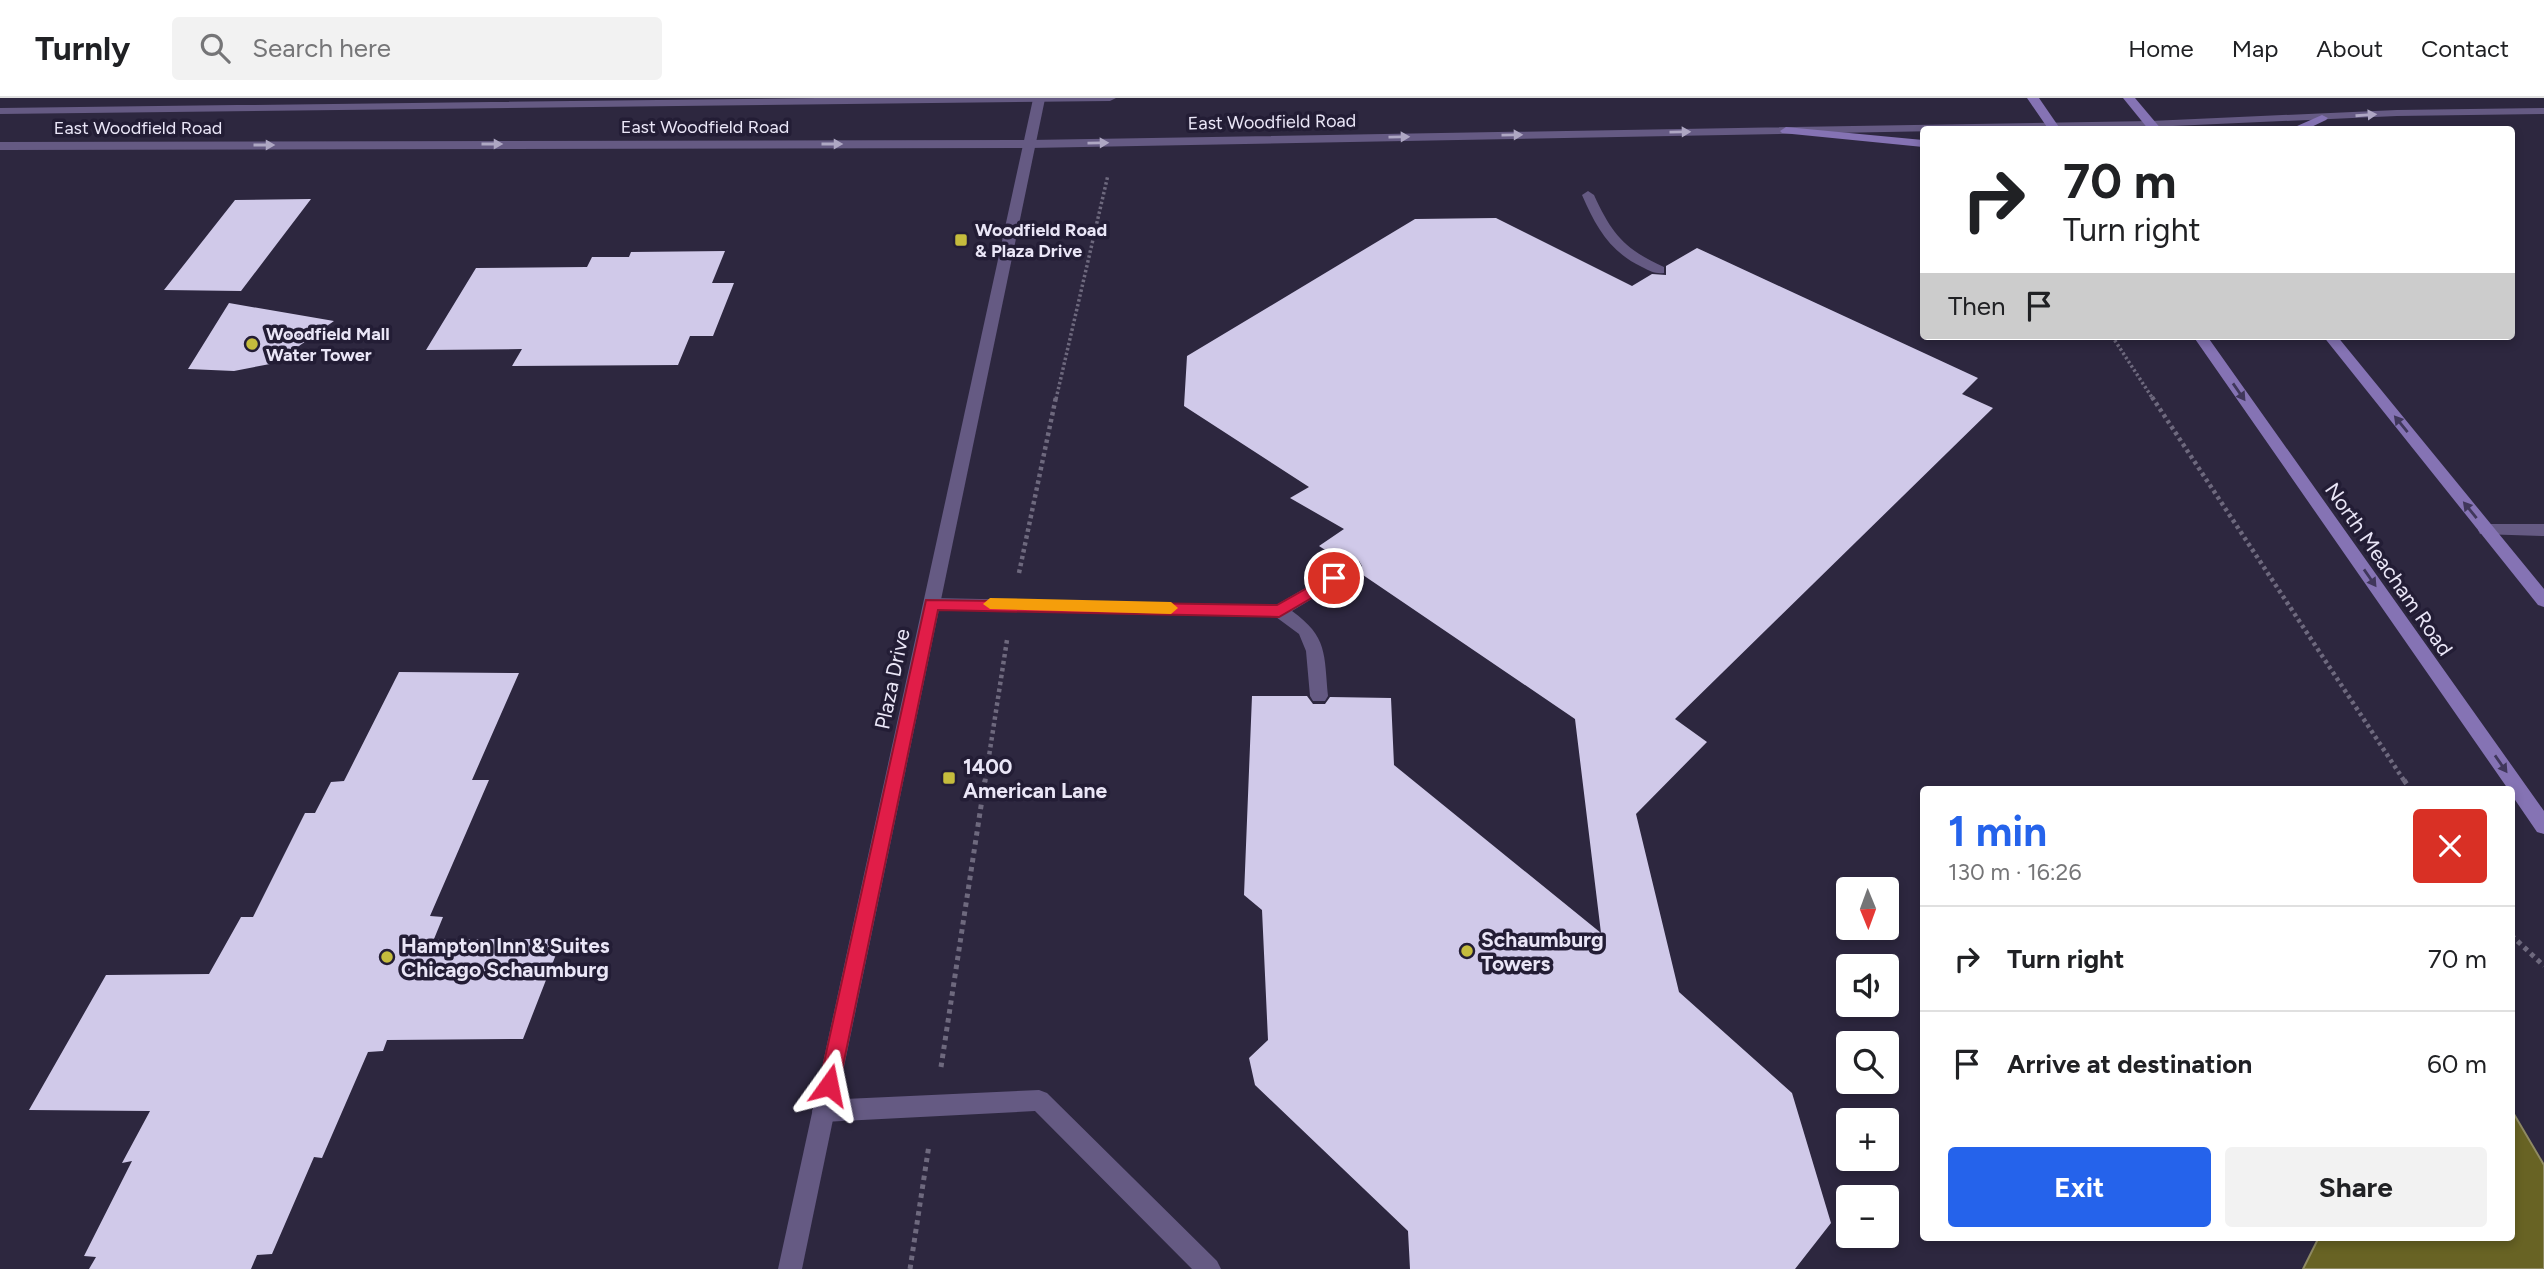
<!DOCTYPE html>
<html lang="en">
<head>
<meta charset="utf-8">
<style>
  :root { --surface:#fff; --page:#f2f2f2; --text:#202124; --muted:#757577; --line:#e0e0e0; --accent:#2563eb }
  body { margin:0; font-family:Figtree,sans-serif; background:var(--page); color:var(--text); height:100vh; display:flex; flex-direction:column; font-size:26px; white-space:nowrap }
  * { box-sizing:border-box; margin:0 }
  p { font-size:23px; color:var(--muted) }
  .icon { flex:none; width:38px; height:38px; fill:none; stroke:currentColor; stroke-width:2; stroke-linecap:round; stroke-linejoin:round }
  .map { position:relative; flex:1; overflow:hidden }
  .details { position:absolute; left:1920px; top:688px; width:595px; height:455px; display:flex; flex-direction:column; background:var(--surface); border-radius:7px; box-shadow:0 4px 10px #0003 }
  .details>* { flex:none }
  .hud { position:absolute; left:1920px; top:28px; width:595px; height:214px; border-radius:7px; box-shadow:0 4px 10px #0003; background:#fff; color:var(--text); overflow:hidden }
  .needle { width:46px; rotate:179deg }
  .tools { position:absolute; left:1836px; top:779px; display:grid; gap:14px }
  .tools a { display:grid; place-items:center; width:63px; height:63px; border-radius:7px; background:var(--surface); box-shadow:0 4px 10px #0003; font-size:35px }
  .pin { position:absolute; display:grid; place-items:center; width:60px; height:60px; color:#fff; margin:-30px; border:4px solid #fff; border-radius:50%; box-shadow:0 2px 7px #0007 }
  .me { position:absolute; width:77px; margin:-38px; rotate:12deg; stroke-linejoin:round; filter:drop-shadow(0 0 5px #0008) }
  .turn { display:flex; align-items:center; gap:24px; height:147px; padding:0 28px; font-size:32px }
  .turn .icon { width:91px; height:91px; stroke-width:2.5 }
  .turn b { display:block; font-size:49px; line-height:60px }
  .then { display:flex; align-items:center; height:66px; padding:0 28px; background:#0003; gap:14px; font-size:26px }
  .round { display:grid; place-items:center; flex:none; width:74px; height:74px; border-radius:7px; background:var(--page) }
  .overview { display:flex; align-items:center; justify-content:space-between; height:119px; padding:0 28px }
  h1 { font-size:42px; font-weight:700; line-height:52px; color:var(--accent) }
  .primary-button { display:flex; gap:14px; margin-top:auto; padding:14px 28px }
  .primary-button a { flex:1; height:80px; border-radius:7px; background:var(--accent); color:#fff; font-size:28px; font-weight:700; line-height:80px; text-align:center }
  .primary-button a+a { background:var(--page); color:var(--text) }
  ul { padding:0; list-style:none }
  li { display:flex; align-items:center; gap:21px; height:105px; padding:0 28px; border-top:2px solid var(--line) }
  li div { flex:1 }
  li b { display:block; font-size:26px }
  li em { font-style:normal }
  header { display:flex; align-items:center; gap:42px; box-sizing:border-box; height:98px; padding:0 35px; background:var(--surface); border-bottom:2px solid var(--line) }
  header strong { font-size:33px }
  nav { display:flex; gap:38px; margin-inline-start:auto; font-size:24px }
  .search { width:490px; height:63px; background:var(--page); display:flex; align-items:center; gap:18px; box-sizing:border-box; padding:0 24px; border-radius:7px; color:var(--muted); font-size:26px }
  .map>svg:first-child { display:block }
  .water { fill:#686324; stroke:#8f8a63; stroke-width:2 }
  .building { fill:#d0c9e9 }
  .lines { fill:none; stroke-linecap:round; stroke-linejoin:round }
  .path-far2 { stroke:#6e697e; stroke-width:3.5; stroke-dasharray:2.5 2.5; stroke-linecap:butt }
  .path-far1 { stroke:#6e697e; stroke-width:4.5; stroke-dasharray:3.5 3.5; stroke-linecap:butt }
  .path { stroke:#6e697e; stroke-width:5; stroke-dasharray:4.5 4.5; stroke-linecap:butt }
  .service { fill:#655a83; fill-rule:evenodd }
  .minor { fill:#655a83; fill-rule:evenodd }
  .tertiary { fill:#655a83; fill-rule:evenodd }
  .secondary { fill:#8573b4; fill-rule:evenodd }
  .oneway { fill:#aea7c3 }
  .oneway2 { fill:#40375b }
  .route { fill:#e11d48; stroke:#92132f; stroke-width:2 }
  .slow { fill:#f59e0b }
  .poi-dot { fill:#c5bc3d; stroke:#231d35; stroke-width:2.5 }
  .labels { text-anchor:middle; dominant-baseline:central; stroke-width:7; stroke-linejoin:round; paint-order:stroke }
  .far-street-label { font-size:18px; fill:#eae6f7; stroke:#231d35 }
  .far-poi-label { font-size:18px; font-weight:bold; fill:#eae6f7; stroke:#231d35; text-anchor:start }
  .street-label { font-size:21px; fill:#eae6f7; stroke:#231d35 }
  .poi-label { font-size:21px; font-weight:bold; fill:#eae6f7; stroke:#231d35; text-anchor:start }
</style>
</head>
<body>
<header>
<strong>Turnly</strong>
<div class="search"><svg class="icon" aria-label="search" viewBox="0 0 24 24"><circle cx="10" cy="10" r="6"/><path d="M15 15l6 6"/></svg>Search here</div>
<nav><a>Home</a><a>Map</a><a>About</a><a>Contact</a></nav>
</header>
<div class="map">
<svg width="2544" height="1171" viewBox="0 0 2544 1171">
  <rect width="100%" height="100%" fill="#2d273f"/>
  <path class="water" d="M2511 1011 2544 1067V1171H2303L2319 1139H2511Z"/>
  <path class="building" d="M311 101 241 193 164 192 235 102Z
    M1496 120 1632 188 1652 176 1666 177V168L1697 150 1978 280 1962 296 1993 310 1675 621 1707 644 1636 716 1679 894 1792 995 1831 1125 1795 1171H1410L1408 1133 1255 987 1249 960 1268 942 1262 812 1244 797 1252 598H1307L1313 606H1325L1330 599 1391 600 1394 667 1601 835 1575 621 1360 475 1362 468 1359 463 1351 461 1344 464 1319 448 1344 431 1290 400 1309 389 1184 308 1187 258 1415 121Z
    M725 153 712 185H734L713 238H690L678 267 512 268 522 251 426 252 476 170 587 169 592 159H629L631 154Z
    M229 205 334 223 285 258 270 266 234 273 188 271Z
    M399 574 519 575 472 682H489L430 818 443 819 434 841H562L523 941 387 942 383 953 368 954 322 1060 314 1059 272 1156 257 1157 251 1171H89L96 1159 84 1158 132 1063 122 1065 150 1013 29 1012 106 877 209 876 241 819H253L305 715H315L331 684 344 683Z"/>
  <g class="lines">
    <path class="path-far2" d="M2112 238 2153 301
      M1056 301 1108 77"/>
    <path class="path-far1" d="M2152 299 2405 684
      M1019 475 1056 299
      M985 684 1007 542"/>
    <path class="path" d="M2404 682 2410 691
      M2511 837 2544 868
      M941 969 985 682
      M910 1171 929 1047"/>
    <path class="service" d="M1588 93 1594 97C1612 136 1624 151 1664 169V175C1655 176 1650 173 1642 169 1610 154 1596 129 1582 97Z
      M2486 426H2544V438L2480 436 2478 432 2480 428Z
      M1352 463 1358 465 1360 469 1358 473 1292 513C1328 539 1324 556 1328 598L1325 603H1313L1310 598 1306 553 1299 536 1276 519 932 512 924 506 932 500 1276 507Z
      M1039 992 1047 995 1217 1163 1221 1171H1192L1035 1013 823 1024 815 1020 812 1013 815 1006 823 1002Z"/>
    <path class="minor" d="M1033 1H1045L802 1171H778Z"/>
    <path class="tertiary" d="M817 0H1116L1110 3 0 16V10Z
      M2544 10V16L2397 18 2151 29 1030 50 0 52V44L1030 42 2151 23 2397 12Z"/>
    <path class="secondary" d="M2027 0H2039L2061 32H2049Z
      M2123 0H2135L2162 32H2149Z
      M2322 17 2328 20 2326 22 2305 32H2288Z
      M1786 29 1923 42V49L1782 35 1780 33Z
      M2193 238H2207L2544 713V736L2537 734 2511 696V691H2508Z
      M2323 238H2337L2544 491V509L2538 507Z"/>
  </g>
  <defs><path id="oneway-solid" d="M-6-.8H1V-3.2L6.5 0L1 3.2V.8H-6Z" transform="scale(1.75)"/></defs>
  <g class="oneway">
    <use href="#oneway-solid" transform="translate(2366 17) rotate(-4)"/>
    <use href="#oneway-solid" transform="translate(1680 34) rotate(-1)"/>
    <use href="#oneway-solid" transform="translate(1512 37) rotate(-1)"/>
    <use href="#oneway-solid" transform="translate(1399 39) rotate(-1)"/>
    <use href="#oneway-solid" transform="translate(1098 45) rotate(-1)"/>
    <use href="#oneway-solid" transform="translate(492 46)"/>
    <use href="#oneway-solid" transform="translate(832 46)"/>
    <use href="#oneway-solid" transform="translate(264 47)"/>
  </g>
  <g class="oneway2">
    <use href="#oneway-solid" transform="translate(2239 294) rotate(55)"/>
    <use href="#oneway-solid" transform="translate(2401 326) rotate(-129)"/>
    <use href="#oneway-solid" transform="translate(2470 412) rotate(-129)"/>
    <use href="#oneway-solid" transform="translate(2370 480) rotate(55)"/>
    <use href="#oneway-solid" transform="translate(2501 666) rotate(55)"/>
  </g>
  <path class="route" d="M1334 475 1341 480 1339 484 1279 519 938 512 839 987 836 993 829 996 822 993 819 987 926 502 1277 507Z"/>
  <path class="slow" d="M990 500 1171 504 1178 510 1171 516 990 511 983 506Z"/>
  <g class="poi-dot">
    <rect x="954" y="135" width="14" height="14" rx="3.5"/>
    <circle cx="252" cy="246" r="7"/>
    <rect x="942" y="673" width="14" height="14" rx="3.5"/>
    <circle cx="1467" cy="853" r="7"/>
    <circle cx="387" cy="859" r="7"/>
  </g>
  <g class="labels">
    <g class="far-street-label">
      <text transform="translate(1272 24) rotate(-1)">East Woodfield Road</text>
      <text x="705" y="29">East Woodfield Road</text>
      <text x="138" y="30">East Woodfield Road</text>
    </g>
    <g class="far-poi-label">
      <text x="975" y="132">Woodfield Road<tspan x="975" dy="21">&amp; Plaza Drive</tspan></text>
      <text x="266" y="236">Woodfield Mall<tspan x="266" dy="21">Water Tower</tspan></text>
    </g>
    <g class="street-label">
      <text transform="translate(2389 471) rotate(55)">North Meacham Road</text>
      <text transform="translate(892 581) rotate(-78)">Plaza Drive</text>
    </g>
    <g class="poi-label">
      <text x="963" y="668">1400<tspan x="963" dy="24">American Lane</tspan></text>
      <text x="1481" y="841">Schaumburg<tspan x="1481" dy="24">Towers</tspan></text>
      <text x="401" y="847">Hampton Inn &amp; Suites<tspan x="401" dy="24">Chicago Schaumburg</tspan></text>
    </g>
  </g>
</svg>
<div class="tools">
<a><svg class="needle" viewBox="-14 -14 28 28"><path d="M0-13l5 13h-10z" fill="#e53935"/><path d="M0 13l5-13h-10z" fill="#757577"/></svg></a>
<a><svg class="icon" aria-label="sound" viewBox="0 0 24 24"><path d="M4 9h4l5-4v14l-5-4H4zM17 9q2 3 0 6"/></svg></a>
<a><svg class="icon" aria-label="search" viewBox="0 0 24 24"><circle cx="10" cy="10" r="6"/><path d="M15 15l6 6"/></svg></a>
<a>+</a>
<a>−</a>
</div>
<div class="pin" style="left:1334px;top:480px;background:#d93025"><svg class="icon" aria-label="arrive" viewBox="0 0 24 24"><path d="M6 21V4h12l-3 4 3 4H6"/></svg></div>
<svg class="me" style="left:829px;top:987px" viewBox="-20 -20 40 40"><path d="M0-17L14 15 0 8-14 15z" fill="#e11d48" stroke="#fff" stroke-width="4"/></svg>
<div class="hud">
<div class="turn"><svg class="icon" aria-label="right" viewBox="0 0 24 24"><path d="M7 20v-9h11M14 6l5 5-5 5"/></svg><div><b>70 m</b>Turn right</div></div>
<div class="then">Then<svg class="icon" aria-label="arrive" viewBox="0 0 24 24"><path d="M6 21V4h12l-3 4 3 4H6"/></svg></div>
</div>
<section class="details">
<div class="overview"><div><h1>1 min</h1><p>130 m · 16:26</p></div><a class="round" style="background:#d93025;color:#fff"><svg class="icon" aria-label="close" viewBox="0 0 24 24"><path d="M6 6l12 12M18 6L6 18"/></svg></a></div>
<ul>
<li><svg class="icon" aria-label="right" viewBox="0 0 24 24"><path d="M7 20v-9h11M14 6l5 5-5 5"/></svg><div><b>Turn right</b></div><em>70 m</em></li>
<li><svg class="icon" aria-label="arrive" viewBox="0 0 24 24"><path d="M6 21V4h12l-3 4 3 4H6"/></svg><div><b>Arrive at destination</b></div><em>60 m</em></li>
</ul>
<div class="primary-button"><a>Exit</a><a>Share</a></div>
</section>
</div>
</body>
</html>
